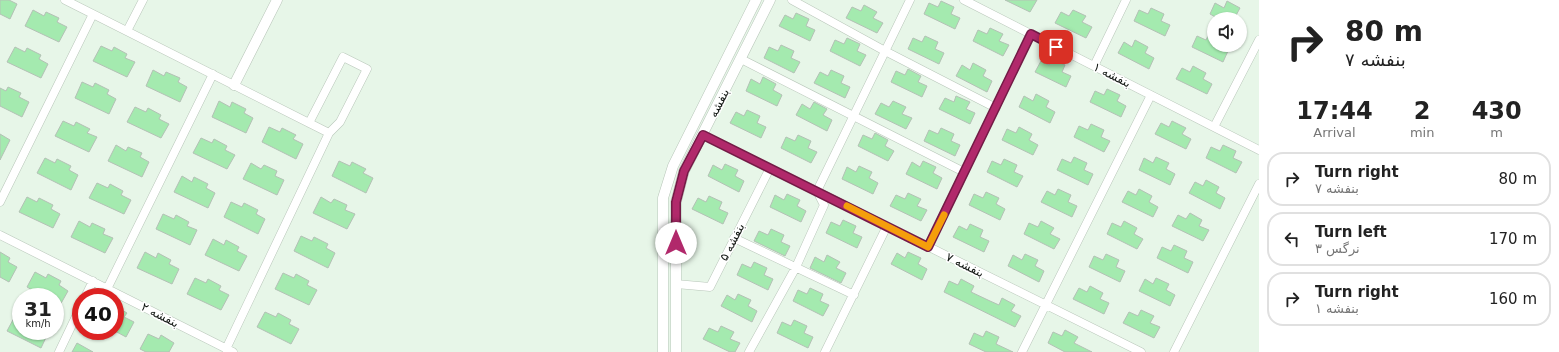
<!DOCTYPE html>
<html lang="en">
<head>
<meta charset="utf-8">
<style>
  :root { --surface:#fff; --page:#f2f2f2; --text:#222; --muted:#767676; --line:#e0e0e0 }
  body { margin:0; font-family:"DejaVu Sans","Noto Sans Arabic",sans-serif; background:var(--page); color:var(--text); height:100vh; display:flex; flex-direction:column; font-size:15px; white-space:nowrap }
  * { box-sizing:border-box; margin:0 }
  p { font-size:13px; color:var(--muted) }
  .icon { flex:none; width:22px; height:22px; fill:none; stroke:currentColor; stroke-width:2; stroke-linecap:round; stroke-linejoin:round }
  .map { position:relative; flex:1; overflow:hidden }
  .details { display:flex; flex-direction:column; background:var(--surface); width:300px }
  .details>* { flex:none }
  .hud { background:#fff; color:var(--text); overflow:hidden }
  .controls { position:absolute; left:1207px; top:12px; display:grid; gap:8px }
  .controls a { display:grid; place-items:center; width:40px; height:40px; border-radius:50%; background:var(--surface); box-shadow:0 1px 3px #0004; font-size:20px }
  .speed { position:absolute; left:12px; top:288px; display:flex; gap:8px; font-size:20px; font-weight:700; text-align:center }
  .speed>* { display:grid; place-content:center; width:52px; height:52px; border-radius:50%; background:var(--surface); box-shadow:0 1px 3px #0004; line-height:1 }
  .speed small { font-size:10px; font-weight:400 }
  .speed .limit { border:6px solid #d22; background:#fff; color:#111 }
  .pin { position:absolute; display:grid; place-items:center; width:34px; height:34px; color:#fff; margin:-17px; border-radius:8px; box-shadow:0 2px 6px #0006 }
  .me { position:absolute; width:44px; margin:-22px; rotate:0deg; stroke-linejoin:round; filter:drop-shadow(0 0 3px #0008) }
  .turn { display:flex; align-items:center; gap:14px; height:84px; padding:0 20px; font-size:18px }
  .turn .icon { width:52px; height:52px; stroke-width:2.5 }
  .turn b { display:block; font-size:28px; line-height:34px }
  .eta { display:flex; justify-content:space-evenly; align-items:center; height:68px; text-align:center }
  .eta b { font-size:24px; font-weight:700; line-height:28px }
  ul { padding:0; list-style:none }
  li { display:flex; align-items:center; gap:12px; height:54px; margin:0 8px 6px; padding:0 12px; border:2px solid var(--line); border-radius:16px }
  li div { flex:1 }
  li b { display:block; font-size:15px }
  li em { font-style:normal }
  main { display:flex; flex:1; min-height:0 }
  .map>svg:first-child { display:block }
  .building { fill:#a4eaaf; stroke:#b3c1b5 }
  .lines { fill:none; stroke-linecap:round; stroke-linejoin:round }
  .minor-casing { stroke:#b8c6b9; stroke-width:9 }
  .tertiary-casing { stroke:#b8c6b9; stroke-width:11 }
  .minor { stroke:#fff; stroke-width:8 }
  .tertiary { stroke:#fff; stroke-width:10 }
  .route-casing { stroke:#731b46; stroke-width:10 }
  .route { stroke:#b1296b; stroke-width:7 }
  .slow { stroke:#f59e0b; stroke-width:7 }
  .labels { text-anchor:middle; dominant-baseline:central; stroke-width:3; stroke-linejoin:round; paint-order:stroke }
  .street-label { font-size:12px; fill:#121713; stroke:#fff }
</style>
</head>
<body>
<main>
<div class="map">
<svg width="1259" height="352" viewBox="0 0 1259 352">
  <rect width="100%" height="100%" fill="#e7f6e8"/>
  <path class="building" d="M0 0H9L17 4 10 19 0 14Z
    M1005 0H1037L1030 12Z
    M941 1 954 7 951 14 960 18 955 29 924 14 929 3 938 7Z
    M1227 1 1240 8 1234 19H1219L1210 14 1215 3 1224 8Z
    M864 5 877 12 873 18 883 23 877 33 846 18 852 7 861 11Z
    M1151 8 1164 14 1161 21 1170 25 1165 36 1134 21 1139 10 1148 14Z
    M33 10 44 16 46 12 59 18 57 22 67 27 59 42 25 26Z
    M1073 10 1086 16 1082 22 1092 27 1086 38 1055 23 1061 12 1069 16Z
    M796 13 809 19 806 26 815 30 810 41 779 26 785 15 793 19Z
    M1214 24V45L1228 51 1223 62 1192 47 1197 36 1206 40Z
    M990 28 1003 34 999 41 1009 45 1003 56 973 41 978 30 987 34Z
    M925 36 938 42 935 49 944 53 939 64 908 49 913 38 922 42Z
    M847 38 860 44 857 51 866 55 860 66 830 51 835 40 844 44Z
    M1135 40 1148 47 1145 53 1154 58 1149 69 1118 53 1124 42 1132 47Z
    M781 45 794 51 791 58 800 62 794 73 764 58 769 47 778 51Z
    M101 46 112 51 114 47 127 54 125 58 135 62 127 77 93 61Z
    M15 47 25 52 27 48 41 55 39 59 48 64 41 78 7 62Z
    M1052 59 1065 65 1062 72 1071 76 1066 87 1035 72 1041 61 1049 65Z
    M973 63 986 70 983 76 992 81 987 92 956 76 962 65 970 70Z
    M1193 66 1206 73 1203 79 1212 84 1207 94 1176 79 1182 68 1190 72Z
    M908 69 921 76 918 82 927 86 922 97 891 82 896 71 905 75Z
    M153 70 164 76 166 72 180 78 178 82 187 87 180 102 146 86Z
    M831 70 844 76 841 83 850 87 845 98 814 83 820 72 828 76Z
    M763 77 776 84 773 90 782 95 777 106 746 91 751 79 760 84Z
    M82 82 93 87 95 83 109 90 107 94 116 99 109 114 75 98Z
    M8 87 21 93 19 97 29 102 22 117 0 106V88L6 91Z
    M1107 89 1120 95 1117 101 1126 106 1121 117 1090 102 1095 91 1104 95Z
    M1036 94 1049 101 1046 107 1055 112 1050 123 1019 107 1024 96 1033 101Z
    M956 96 970 102 966 109 975 113 970 124 939 109 945 98 954 102Z
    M219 101 230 107 232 102 246 109 244 113 253 118 246 133 212 117Z
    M893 101 906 107 902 114 912 118 906 129 875 114 881 103 889 107Z
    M814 102 827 109 823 115 832 120 827 131 796 115 802 104 810 109Z
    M135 107 146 112 148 108 161 115 159 119 169 124 161 138 127 122Z
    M747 110 760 116 757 123 766 127 761 138 730 123 736 112 744 116Z
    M63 121 74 126 76 122 90 129 87 133 97 137 89 152 55 136Z
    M1172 121 1186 128 1182 134 1191 139 1186 149 1155 134 1161 123 1169 127Z
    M1091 124 1104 130 1101 137 1110 141 1104 152 1074 137 1079 126 1088 130Z
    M269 127 280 132 282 128 296 135 293 139 303 144 296 159 262 142Z
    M1019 127 1032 134 1029 140 1038 145 1033 155 1002 140 1007 129 1016 133Z
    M941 128 954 134 951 141 960 145 955 156 924 141 929 130 938 134Z
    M875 133 888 140 885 146 894 151 888 161 858 146 863 135 872 139Z
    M0 134 10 140 0 160Z
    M798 135 811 141 808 148 817 152 811 163 781 148 786 137 795 141Z
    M201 138 212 143 214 139 227 146 225 150 235 155 227 169 193 153Z
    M116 145 126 151 128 147 142 153 140 157 149 162 142 177 108 161Z
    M1223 145 1236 151 1233 158 1242 162 1236 173 1206 158 1211 147 1220 151Z
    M1074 157 1087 163 1084 170 1093 174 1088 185 1057 170 1062 159 1071 163Z
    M1156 157 1169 163 1166 169 1175 174 1170 185 1139 170 1144 158 1153 163Z
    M45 158 55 163 57 159 71 166 69 170 78 175 71 190 37 173Z
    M1004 159 1017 165 1014 172 1023 176 1017 187 987 172 992 161 1001 165Z
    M339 161 350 166 352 162 366 169 363 173 373 178 366 193 332 176Z
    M923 161 936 167 933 173 942 178 937 189 906 174 912 162 920 167Z
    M251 163 261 169 264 165 277 171 275 176 284 180 277 195 243 179Z
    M725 164 738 170 735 176 744 181 739 192 708 176 713 165 722 170Z
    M859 166 872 172 869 178 878 183 873 194 842 179 847 167 856 172Z
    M182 176 192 182 194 177 208 184 206 188 215 193 208 208 174 192Z
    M1206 180 1219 187 1216 193 1225 198 1220 209 1189 193 1195 182 1203 186Z
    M97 183 108 188 110 184 123 191 121 195 131 200 124 214 89 198Z
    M1058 189 1071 195 1068 202 1077 206 1072 217 1041 202 1047 191 1055 195Z
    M1139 189 1152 196 1149 202 1158 207 1153 217 1122 202 1128 191 1136 195Z
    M986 192 999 198 996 204 1005 209 1000 220 969 205 974 194 983 198Z
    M908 193 921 199 917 206 927 210 921 221 890 206 896 195 905 199Z
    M787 194 800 200 797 206 806 211 801 222 770 207 775 195 784 200Z
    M709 196 722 202 719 209 728 213 723 224 692 209 698 198 706 202Z
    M27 197 37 202 39 198 53 205 51 209 60 214 53 228 19 212Z
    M321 197 331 203 334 199 347 205 345 210 355 214 347 229 313 213Z
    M231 202 242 207 244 203 258 210 256 214 265 219 258 234 224 217Z
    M1190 213 1202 220 1199 226 1209 230 1203 241 1172 226 1178 215 1186 219Z
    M163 214 174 219 176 215 189 222 187 226 197 230 190 245 156 229Z
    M843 220 856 226 853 233 862 237 857 248 826 233 831 222 840 226Z
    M79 221 90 227 92 223 105 229 103 234 113 238 105 253 71 237Z
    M1041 221 1054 228 1050 234 1060 239 1054 249 1024 234 1029 223 1038 227Z
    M1124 221 1137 228 1134 234 1143 239 1137 249 1107 234 1112 223 1121 227Z
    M970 224 983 230 980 237 989 241 984 252 953 237 959 226 967 230Z
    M771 229 784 235 781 242 790 246 785 256 754 241 759 231 768 235Z
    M301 236 312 241 314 237 328 244 326 248 335 253 328 268 294 251Z
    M213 239 224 245 226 240 239 247 237 251 247 256 239 271 205 255Z
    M1174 245 1187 251 1184 258 1193 262 1188 273 1157 258 1162 247 1171 251Z
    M0 252 10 258 8 262 17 267 9 282 0 277Z
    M145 252 156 258 158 253 171 260 169 264 179 269 172 284 137 268Z
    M908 252 921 258 918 264 927 269 922 280 891 264 897 253 905 258Z
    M1025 254 1038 260 1035 266 1044 271 1039 282 1008 266 1013 255 1022 260Z
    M1106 254 1119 260 1116 267 1125 271 1120 282 1089 267 1094 256 1103 260Z
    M827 255 840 262 836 268 846 273 841 283 810 268 815 257 824 262Z
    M754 262 767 268 764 275 773 279 768 290 737 275 742 264 751 268Z
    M35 272 46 278 48 274 61 281 59 285 68 291 55 314V297H44L27 287Z
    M283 273 294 278 296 274 309 281 307 285 317 290 309 305 275 289Z
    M195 278 206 283 208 279 221 286 219 290 229 295 221 310 187 294Z
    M1156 278 1169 284 1166 290 1175 295 1170 306 1139 291 1145 279 1153 284Z
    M961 279 974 286 971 292 990 301 999 305 1002 298 1015 305 1011 311 1021 316 1015 327 944 292 949 281 958 285Z
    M1090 286 1103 293 1100 299 1109 303 1104 314 1073 299 1079 288 1087 292Z
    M810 288 823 294 820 301 829 305 823 316 793 301 798 290 807 294Z
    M738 294 751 300 748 306 757 311 752 322 721 306 727 295 735 300Z
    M115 306 127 313 124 317 134 322 126 337 115 331Z
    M1141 310 1154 316 1150 323 1160 327 1154 338 1123 323 1129 312 1138 316Z
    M265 312 276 317 278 313 291 320 289 324 299 329 291 344 257 327Z
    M15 316 21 319V331H49L41 348 7 331Z
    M794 320 807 326 804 333 813 337 808 348 777 333 782 322 791 326Z
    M721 326 734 332 730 339 740 343 735 352H730L703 339 709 328 718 332Z
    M1065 330 1078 337 1074 343 1092 352H1065L1048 343 1053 332 1062 336Z
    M986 331 999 337 996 344 1013 352H986L969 344 974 333 983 337Z
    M148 334 159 339 161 335 174 343 169 352H146L140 349Z
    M77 343 93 352H72Z"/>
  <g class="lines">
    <g class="minor-casing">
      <path id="minor" d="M65 0 329 133 226 349
        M792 0 885 51 996 108
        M964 0 1259 150
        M127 31 143 0
        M741 59 964 172
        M1094 66 1126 0
        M309 123 343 57 367 69 340 122 329 133
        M1214 127 1259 40
        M703 135 1141 352
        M0 202 93 14
        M0 235 233 352
        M734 238 854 295
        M928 247 1031 34
        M676 284 710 287 770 168
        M107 289 213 74
        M85 297 93 281
        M59 352 81 306
        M749 352 796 267 824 205 817 191 910 0
        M825 352 887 226
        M1022 352 1151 95
        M1174 352 1259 184"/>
    </g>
    <g class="tertiary-casing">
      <path id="tertiary" d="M234 85 277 0
        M663 352V198L673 166 756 0
        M676 352V202L684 171 770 0"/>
    </g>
    <use href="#minor" class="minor"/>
    <use href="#tertiary" class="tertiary"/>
  </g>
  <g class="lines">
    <g class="route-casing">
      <path id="route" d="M676 243V202L684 171 703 135 928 247 1031 34 1056 47"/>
    </g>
    <use href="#route" class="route"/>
    <path class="slow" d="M847 206 928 247 944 215"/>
  </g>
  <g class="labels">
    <g class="street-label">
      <text transform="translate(1112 75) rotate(27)">بنفشه ۱</text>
      <text transform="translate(719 103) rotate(-63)">بنفشه</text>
      <text transform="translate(732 242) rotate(-63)">بنفشه ۵</text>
      <text transform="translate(965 265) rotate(26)">بنفشه ۷</text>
      <text transform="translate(160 315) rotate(27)">بنفشه ۲</text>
    </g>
  </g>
</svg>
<div class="controls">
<a><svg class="icon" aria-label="sound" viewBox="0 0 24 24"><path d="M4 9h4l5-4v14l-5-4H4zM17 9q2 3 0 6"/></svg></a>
</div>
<div class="speed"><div>31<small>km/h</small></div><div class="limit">40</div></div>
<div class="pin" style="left:1056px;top:47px;background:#d93025"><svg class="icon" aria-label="arrive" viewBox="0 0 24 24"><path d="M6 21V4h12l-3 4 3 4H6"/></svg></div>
<svg class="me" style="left:676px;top:243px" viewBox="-20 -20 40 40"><circle r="19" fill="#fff"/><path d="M0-13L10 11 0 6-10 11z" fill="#b1296b"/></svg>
</div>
<section class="details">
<div class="hud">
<div class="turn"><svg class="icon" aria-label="right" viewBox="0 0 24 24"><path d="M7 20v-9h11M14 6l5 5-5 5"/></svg><div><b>80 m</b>بنفشه ۷</div></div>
</div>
<div class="eta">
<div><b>17:44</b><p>Arrival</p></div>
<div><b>2</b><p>min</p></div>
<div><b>430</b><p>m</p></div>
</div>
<ul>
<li><svg class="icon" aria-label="right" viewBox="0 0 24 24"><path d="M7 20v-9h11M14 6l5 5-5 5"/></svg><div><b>Turn right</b><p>بنفشه ۷</p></div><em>80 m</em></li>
<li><svg class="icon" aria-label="left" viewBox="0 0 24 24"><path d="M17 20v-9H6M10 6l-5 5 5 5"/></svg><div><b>Turn left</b><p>نرگس ۳</p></div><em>170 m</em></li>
<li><svg class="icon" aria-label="right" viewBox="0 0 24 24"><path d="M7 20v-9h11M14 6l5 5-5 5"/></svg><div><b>Turn right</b><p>بنفشه ۱</p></div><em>160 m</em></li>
</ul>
</section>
</main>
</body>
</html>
